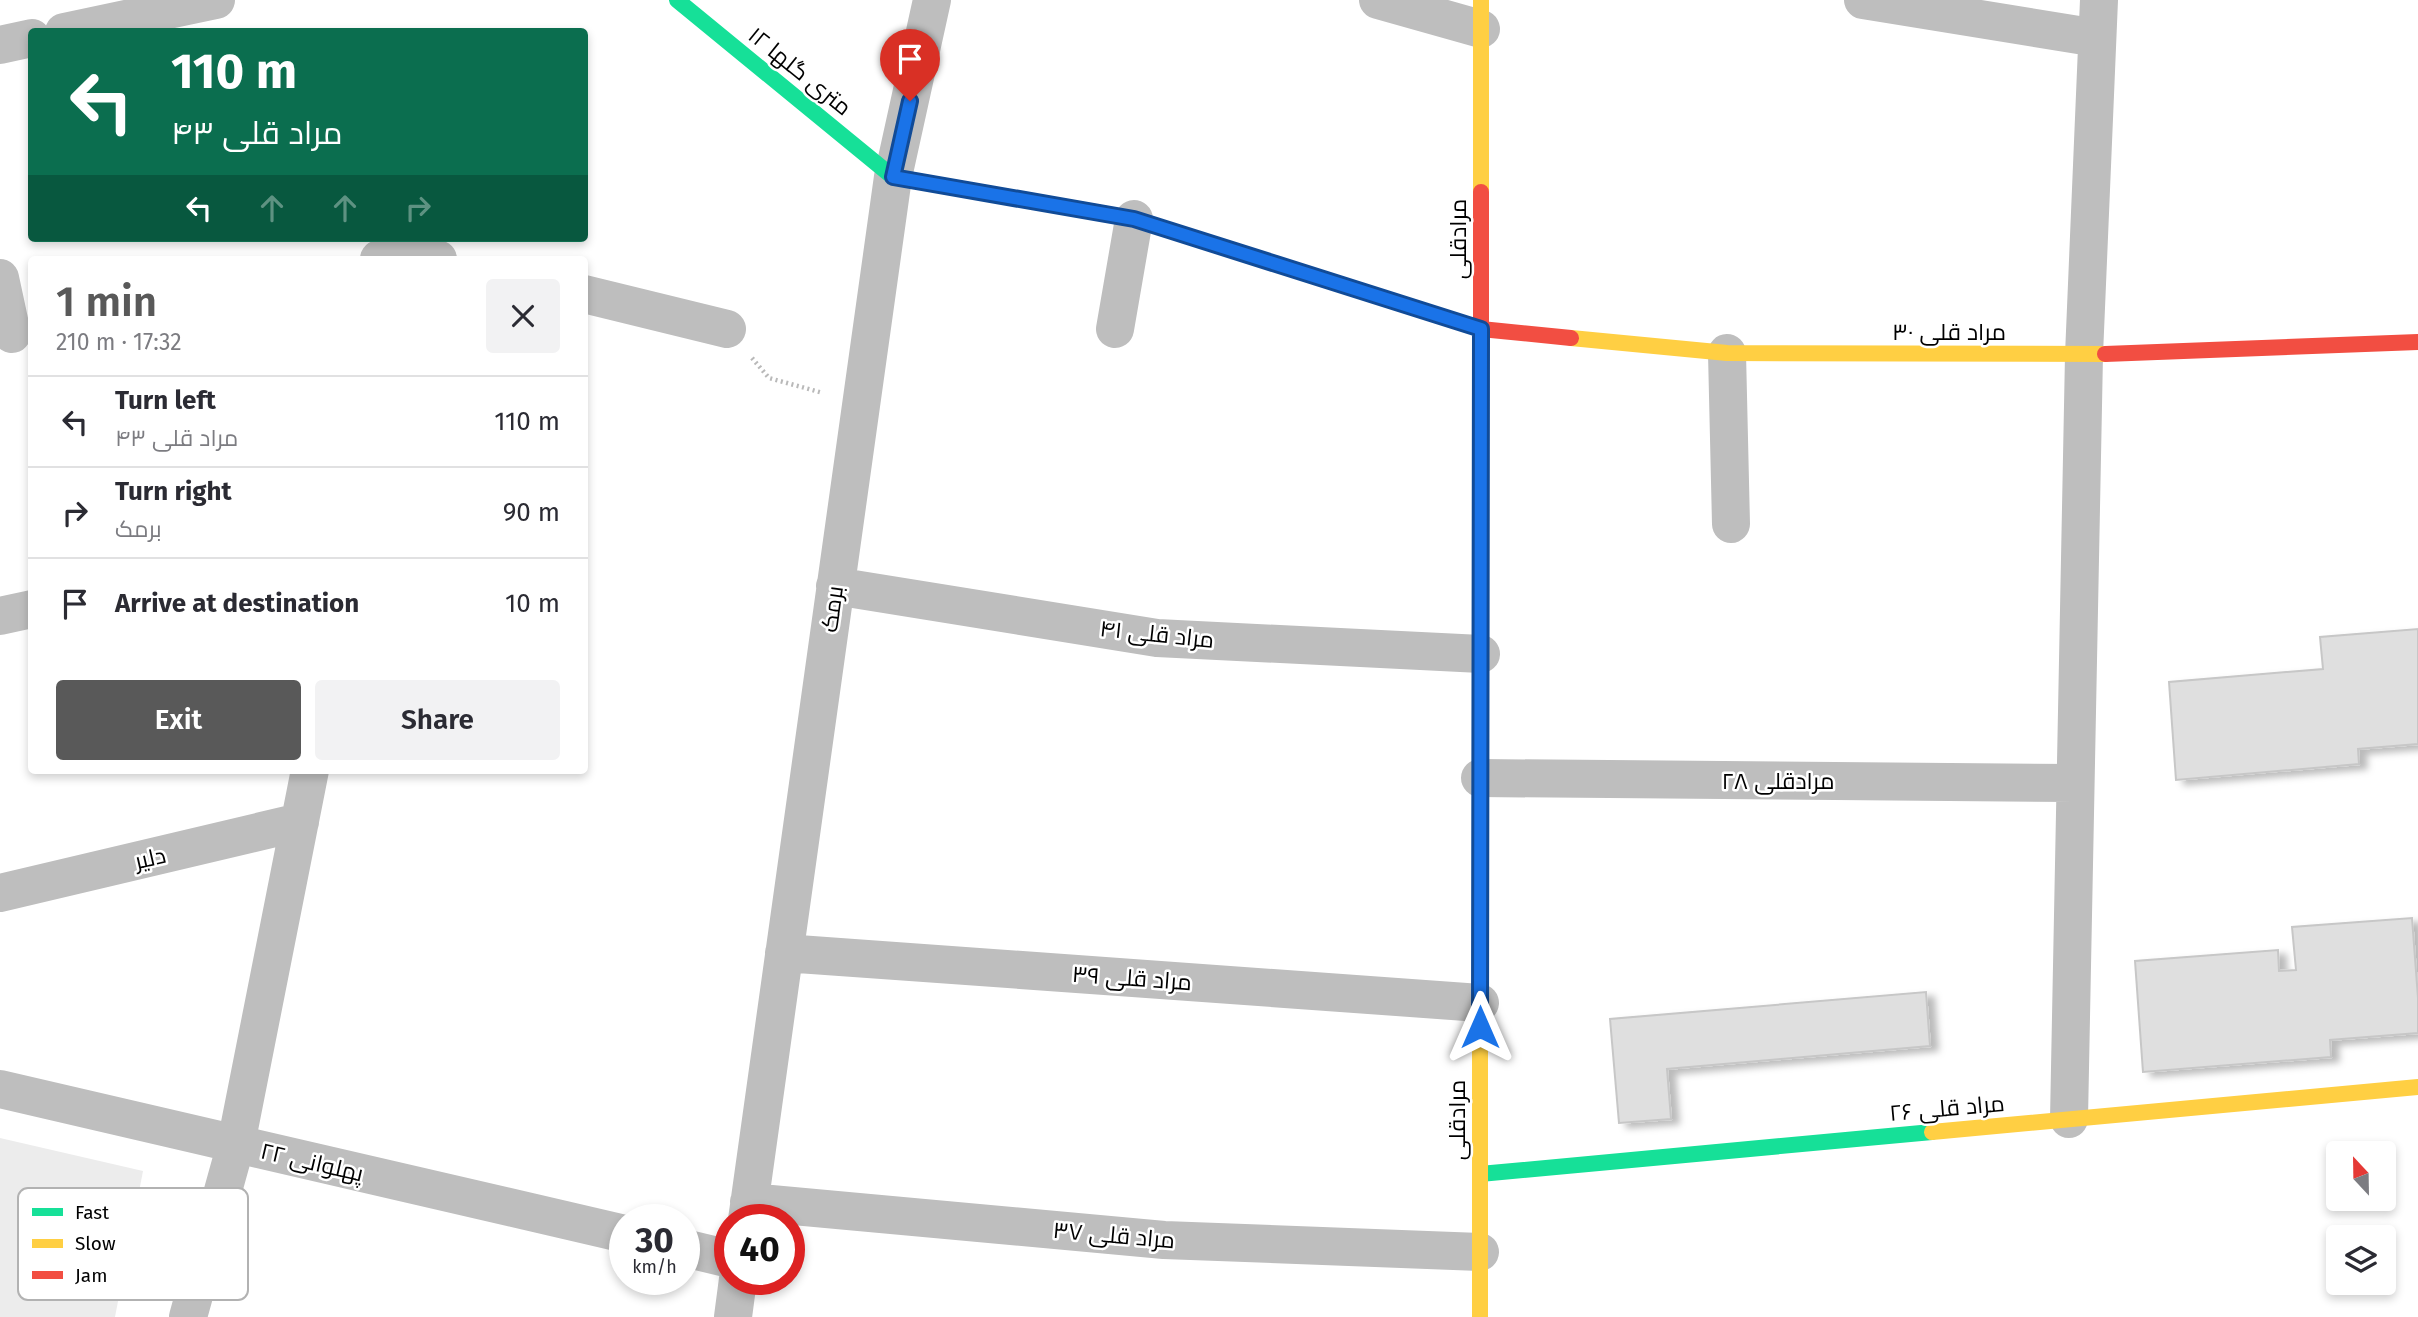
<!DOCTYPE html>
<html lang="en">
<head>
<meta charset="utf-8">
<style>
  :root { --surface:#fff; --page:#f2f2f3; --text:#2b2b33; --muted:#7c7c81; --line:#e1e1e2; --accent:#595959 }
  body { margin:0; font-family:"Fira Sans",Cairo,sans-serif; background:var(--page); color:var(--text); height:100vh; display:flex; flex-direction:column; font-size:26px; white-space:nowrap }
  * { box-sizing:border-box; margin:0 }
  p { font-size:23px; color:var(--muted) }
  .icon { flex:none; width:38px; height:38px; fill:none; stroke:currentColor; stroke-width:2; stroke-linecap:round; stroke-linejoin:round }
  .map { position:relative; flex:1; overflow:hidden }
  .side { position:absolute; left:28px; top:256px; width:560px; height:518px; display:flex; flex-direction:column; background:var(--surface); border-radius:7px; box-shadow:0 4px 10px #0003 }
  .side>* { flex:none }
  .hud { position:absolute; left:28px; top:28px; width:560px; height:214px; border-radius:7px; box-shadow:0 4px 10px #0003; background:#0b6e4f; color:#fff; overflow:hidden }
  .needle { width:46px; rotate:338deg }
  .fabs { position:absolute; left:2326px; top:1141px; display:grid; gap:14px }
  .fabs a { display:grid; place-items:center; width:70px; height:70px; border-radius:7px; background:var(--surface); box-shadow:0 4px 10px #0003; font-size:35px }
  .speed { position:absolute; left:609px; top:1204px; display:flex; gap:14px; font-size:35px; font-weight:700; text-align:center }
  .speed>* { display:grid; place-content:center; width:91px; height:91px; border-radius:50%; background:var(--surface); box-shadow:0 4px 10px #0003; line-height:1 }
  .speed small { font-size:18px; font-weight:400 }
  .speed .limit { border:10px solid #d22; background:#fff; color:#111 }
  .pin { position:absolute; display:grid; place-items:center; width:60px; height:60px; color:#fff; margin:-72px -30px; border-radius:50% 50% 50% 0; rotate:-45deg; box-shadow:0 0 7px #0007 }
  .pin .icon { rotate:45deg }
  .me { position:absolute; width:77px; margin:-38px; rotate:0deg; stroke-linejoin:round; filter:drop-shadow(0 0 5px #0008) }
  .turn { display:flex; align-items:center; gap:24px; height:147px; padding:0 28px; font-size:32px }
  .turn .icon { width:91px; height:91px; stroke-width:2.5 }
  .turn b { display:block; font-size:49px; line-height:60px }
  .lanes { display:flex; align-items:center; height:66px; padding:0 28px; background:#0003; justify-content:center; gap:35px; direction:ltr }
  .lanes .off { opacity:.35 }
  .round { display:grid; place-items:center; flex:none; width:74px; height:74px; border-radius:7px; background:var(--page) }
  .head { display:flex; align-items:center; justify-content:space-between; height:119px; padding:0 28px }
  h1 { font-size:42px; font-weight:600; line-height:52px; color:var(--accent) }
  .cta { display:flex; gap:14px; margin-top:auto; padding:14px 28px }
  .cta a { flex:1; height:80px; border-radius:7px; background:var(--accent); color:#fff; font-size:28px; font-weight:600; line-height:80px; text-align:center }
  .cta a+a { background:var(--page); color:var(--text) }
  ul { padding:0; list-style:none }
  li { display:flex; align-items:center; gap:21px; height:91px; padding:0 28px; border-top:2px solid var(--line) }
  li div { flex:1 }
  li b { display:block; font-size:26px }
  li em { font-style:normal }
  .map>svg:first-child { display:block }
  .green { fill:#ececec }
  .building { fill:#dfdfdf; stroke:#c7c7c7; stroke-width:2; filter:url(#shadow) }
  .lines { fill:none; stroke-linecap:round; stroke-linejoin:round }
  .path { stroke:#b9b9b9; stroke-width:4.5; stroke-dasharray:2 3.5; stroke-linecap:butt }
  .street { stroke:#bebebe; stroke-width:38 }
  .fast { stroke:#16e098; stroke-width:16 }
  .slow { stroke:#ffcf43; stroke-width:16 }
  .jam { stroke:#f24e42; stroke-width:16 }
  .route-casing { stroke:#114b97; stroke-width:18 }
  .route { stroke:#1a73e8; stroke-width:12 }
  .labels { text-anchor:middle; dominant-baseline:central; stroke-width:5; stroke-linejoin:round; paint-order:stroke }
  .street-label { font-size:23px; fill:#000; stroke:#fff }
  .key { fill:#fff; stroke:#b2b2b2; stroke-width:2 }
  .key-label { font-size:19px; fill:#000 }
</style>
</head>
<body>
<div class="map">
<svg width="2418" height="1317" viewBox="0 0 2418 1317">
  <defs>
    <filter id="shadow"><feDropShadow dx="8" dy="4.5" stdDeviation="3.5" flood-color="#0004"/></filter>
  </defs>
  <rect width="100%" height="100%" fill="#fff"/>
  <path class="green" d="M0 1138 143 1171 115 1317H0Z"/>
  <path class="building" d="M2418 629V744L2358 749 2359 764 2176 780 2169 682 2323 669 2320 637Z
    M2412 918 2418 998V1033L2330 1040 2331 1057 2143 1072 2135 961 2278 950 2279 971 2296 970 2292 927Z
    M1926 992 1930 1046 1667 1069 1671 1119 1619 1123 1610 1019Z"/>
  <g class="lines">
    <path class="path" d="M752 358 769 378 823 393"/>
    <path class="street" d="M1378 0 1481 29
      M1863 0 2097 38
      M64 32 216 0
      M0 45 32 38
      M379 259 411 253 438 259
      M0 278 12 334
      M584 294 727 329
      M1115 329 1134 219
      M1727 353 1731 524
      M835 586 1157 638 1481 654
      M0 616 32 609
      M1480 778 2075 783
      M0 893 300 822
      M784 953 1480 1003
      M0 1089 625 1234
      M2069 1119 2084 355 2099 0
      M749 1202 1164 1240 1480 1252
      M747 1220 893 177 932 0
      M684 1248 730 1259
      M188 1317 236 1144 310 770
      M733 1317 738 1279"/>
    <path class="fast" d="M677 0 893 177 1089 211
      M1480 925 1481 534
      M1480 1174 1932 1132"/>
    <path class="slow" d="M1481 192V0
      M1571 338 1727 353 2105 354
      M1932 1132 2418 1087
      M1480 1317V925"/>
    <path class="jam" d="M1089 211 1134 219 1481 329 1571 338
      M2105 354 2418 342
      M1481 534V192"/>
  </g>
  <g class="lines">
    <g class="route-casing">
      <path id="route" d="M910 101 893 177 1134 219 1481 329 1480 1027"/>
    </g>
    <use href="#route" class="route"/>
  </g>
  <g class="labels">
    <g class="street-label">
      <text transform="translate(800 71) rotate(39)">۱۲ متری گلها</text>
      <text transform="translate(1458 239) rotate(-90)">مرادقلی</text>
      <text x="1949" y="332">مراد قلی ۳۰</text>
      <text transform="translate(832 609) rotate(-82)">برمک</text>
      <text transform="translate(1157 634) rotate(6)">مراد قلی ۴۱</text>
      <text x="1778" y="781">مرادقلی ۲۸</text>
      <text transform="translate(150 858) rotate(-13)">دلیر</text>
      <text transform="translate(1132 978) rotate(4)">مراد قلی ۳۹</text>
      <text transform="translate(1947 1108) rotate(-5)">مراد قلی ۲۶</text>
      <text transform="translate(1457 1120) rotate(-90)">مرادقلی</text>
      <text transform="translate(312 1162) rotate(13)">پهلوانی ۲۲</text>
      <text transform="translate(1114 1235) rotate(5)">مراد قلی ۳۷</text>
    </g>
  </g>
  <rect x="18" y="1188" width="230" height="112" rx="10" class="key"/>
  <rect x="32" y="1208" width="31" height="8" fill="#16e098"/>
  <rect x="32" y="1239" width="31" height="9" fill="#ffcf43"/>
  <rect x="32" y="1271" width="31" height="8" fill="#f24e42"/>
  <g class="key-label">
    <text x="75" y="1219">Fast</text>
    <text x="75" y="1250">Slow</text>
    <text x="75" y="1282">Jam</text>
  </g>
</svg>
<div class="fabs">
<a><svg class="needle" viewBox="-14 -14 28 28"><path d="M0-13l5 13h-10z" fill="#e53935"/><path d="M0 13l5-13h-10z" fill="#7c7c81"/></svg></a>
<a><svg class="icon" aria-label="layers" viewBox="0 0 24 24"><path d="M12 4l9 5-9 5-9-5zM3 14l9 5 9-5"/></svg></a>
</div>
<div class="speed"><div>30<small>km/h</small></div><div class="limit">40</div></div>
<div class="pin" style="left:910px;top:101px;background:#d93025"><svg class="icon" aria-label="arrive" viewBox="0 0 24 24"><path d="M6 21V4h12l-3 4 3 4H6"/></svg></div>
<svg class="me" style="left:1480px;top:1027px" viewBox="-20 -20 40 40"><path d="M0-17L14 15 0 8-14 15z" fill="#1a73e8" stroke="#fff" stroke-width="4"/></svg>
<div class="hud">
<div class="turn"><svg class="icon" aria-label="left" viewBox="0 0 24 24"><path d="M17 20v-9H6M10 6l-5 5 5 5"/></svg><div><b>110 m</b>مراد قلی ۴۳</div></div>
<div class="lanes"><svg class="icon" aria-label="left" viewBox="0 0 24 24"><path d="M17 20v-9H6M10 6l-5 5 5 5"/></svg><svg class="icon off" aria-label="ahead" viewBox="0 0 24 24"><path d="M12 20V5M6 11l6-6 6 6"/></svg><svg class="icon off" aria-label="ahead" viewBox="0 0 24 24"><path d="M12 20V5M6 11l6-6 6 6"/></svg><svg class="icon off" aria-label="right" viewBox="0 0 24 24"><path d="M7 20v-9h11M14 6l5 5-5 5"/></svg></div>
</div>
<section class="side">
<div class="head"><div><h1>1 min</h1><p>210 m · 17:32</p></div><a class="round"><svg class="icon" aria-label="close" viewBox="0 0 24 24"><path d="M6 6l12 12M18 6L6 18"/></svg></a></div>
<ul>
<li><svg class="icon" aria-label="left" viewBox="0 0 24 24"><path d="M17 20v-9H6M10 6l-5 5 5 5"/></svg><div><b>Turn left</b><p>مراد قلی ۴۳</p></div><em>110 m</em></li>
<li><svg class="icon" aria-label="right" viewBox="0 0 24 24"><path d="M7 20v-9h11M14 6l5 5-5 5"/></svg><div><b>Turn right</b><p>برمک</p></div><em>90 m</em></li>
<li><svg class="icon" aria-label="arrive" viewBox="0 0 24 24"><path d="M6 21V4h12l-3 4 3 4H6"/></svg><div><b>Arrive at destination</b></div><em>10 m</em></li>
</ul>
<div class="cta"><a>Exit</a><a>Share</a></div>
</section>
</div>
</body>
</html>
